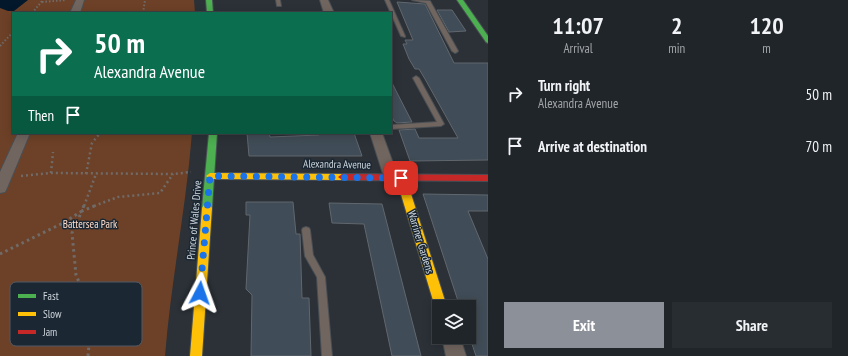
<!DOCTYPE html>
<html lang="en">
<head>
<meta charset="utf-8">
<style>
  :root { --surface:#202529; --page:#282d31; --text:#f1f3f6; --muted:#a2a5a8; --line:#3d4246; --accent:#8c9099 }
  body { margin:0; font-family:"PT Sans Narrow",sans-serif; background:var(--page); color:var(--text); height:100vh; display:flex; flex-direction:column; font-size:15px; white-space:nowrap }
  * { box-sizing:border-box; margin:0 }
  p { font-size:13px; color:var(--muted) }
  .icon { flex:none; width:22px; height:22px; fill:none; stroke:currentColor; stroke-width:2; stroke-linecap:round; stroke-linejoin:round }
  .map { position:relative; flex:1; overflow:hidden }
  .details { display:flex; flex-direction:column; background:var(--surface); width:360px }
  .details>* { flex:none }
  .guide { position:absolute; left:12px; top:12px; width:380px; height:122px; border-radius:0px; box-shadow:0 2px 10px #0003,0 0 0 1px var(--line); background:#0b6e4f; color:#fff; overflow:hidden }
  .fabs { position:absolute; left:432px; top:300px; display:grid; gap:8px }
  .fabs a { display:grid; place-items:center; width:44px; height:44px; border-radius:0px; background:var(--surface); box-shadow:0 2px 10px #0003,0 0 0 1px var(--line); font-size:20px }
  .pin { position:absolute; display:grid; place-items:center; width:34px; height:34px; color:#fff; margin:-17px; border-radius:8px; box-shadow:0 2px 6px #0006 }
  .me { position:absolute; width:44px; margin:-22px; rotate:4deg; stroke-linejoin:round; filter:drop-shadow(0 0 3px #0008) }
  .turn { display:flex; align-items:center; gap:14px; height:84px; padding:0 16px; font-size:18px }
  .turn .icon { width:52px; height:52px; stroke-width:2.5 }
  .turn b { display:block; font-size:28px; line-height:34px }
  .then { display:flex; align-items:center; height:38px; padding:0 16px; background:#0003; gap:8px; font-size:15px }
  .eta { display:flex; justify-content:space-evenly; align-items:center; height:68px; text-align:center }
  .eta b { font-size:24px; font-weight:600; line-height:28px }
  .action { display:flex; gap:8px; margin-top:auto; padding:8px 16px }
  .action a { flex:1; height:46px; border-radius:0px; background:var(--accent); color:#fff; font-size:16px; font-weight:600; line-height:46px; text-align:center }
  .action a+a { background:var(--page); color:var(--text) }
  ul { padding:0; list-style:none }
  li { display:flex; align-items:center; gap:12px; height:52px; padding:0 16px }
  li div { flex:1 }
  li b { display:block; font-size:15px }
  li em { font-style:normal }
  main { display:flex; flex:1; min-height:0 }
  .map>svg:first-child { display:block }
  .green { fill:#6d4127 }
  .water { fill:#04182b }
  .building { fill:#404c57; stroke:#61676d }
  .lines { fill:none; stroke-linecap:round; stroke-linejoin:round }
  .lane-casing { stroke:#494f54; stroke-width:2 }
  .street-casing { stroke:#494f54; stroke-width:2 }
  .fast-casing { stroke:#494f54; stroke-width:2 }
  .slow-casing { stroke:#494f54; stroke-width:2 }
  .jam-casing { stroke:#494f54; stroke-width:2 }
  .path-far2 { stroke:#706b68; stroke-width:2; stroke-dasharray:1.5 2; stroke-linecap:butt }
  .path-far1 { stroke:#706b68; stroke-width:2.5; stroke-dasharray:2 3; stroke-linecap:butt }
  .path { stroke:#706b68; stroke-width:3; stroke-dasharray:2.5 3.5; stroke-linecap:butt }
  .lane { fill:#71655f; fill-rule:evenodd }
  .street { fill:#71655f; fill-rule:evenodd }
  .fast { fill:#4caf50; fill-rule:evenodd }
  .slow { fill:#ffc107; fill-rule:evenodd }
  .jam { fill:#c62828; fill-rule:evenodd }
  .route { stroke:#1a73e8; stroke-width:7; stroke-dasharray:0 12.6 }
  .labels { text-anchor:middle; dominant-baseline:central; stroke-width:3; stroke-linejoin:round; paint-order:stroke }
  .street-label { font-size:11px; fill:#cdd5dc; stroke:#1b2733 }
  .park-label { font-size:11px; fill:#ffdcc9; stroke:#1b2733 }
  .key { fill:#1b2733; stroke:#505b66; stroke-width:1 }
  .key-label { font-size:11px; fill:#cdd5dc }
</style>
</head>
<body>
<main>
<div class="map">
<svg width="488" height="356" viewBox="0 0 488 356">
  <rect width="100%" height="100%" fill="#2b3137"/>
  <path class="green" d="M0 0H194L195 13H13V133H192C186 208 171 281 165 356H0Z"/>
  <path class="water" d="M0 0H28L14 11H8L0 8Z"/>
  <path class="building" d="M397 2 425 4 454 63H488V160L410 161 399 130 415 129 419 138H458L425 79 419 69H415L409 59 403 44H407L405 40H413Z
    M437 10H452L466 31 449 32Z
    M391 80 392 83 412 122 397 123 394 121 391 115Z
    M247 133H269L270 137 319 135 318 133H354L362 156H249Z
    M423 194 488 195V211H468L488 259V356H476L469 335V307H460Z
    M246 202H293L296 234H300L302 298H309L311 356H251L252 295 246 289 250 215H246Z
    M329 203 382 204 421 356H392L364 224 332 223Z"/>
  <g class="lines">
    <g class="lane-casing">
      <path id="lane" d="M276 0H280L281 6H277Z
        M385 0H389L405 36V37L401 36Z
        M412 0 430 1 458 51 457 52 455 53 452 51 426 3Z
        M416 76 419 78 444 124 441 126 391 129V125L437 122 413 78Z
        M306 227 309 228 310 230 313 255 325 277 332 356H322L317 277 305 256 302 230 303 228Z"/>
    </g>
    <g class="street-casing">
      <path id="street" d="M76 0H84L80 13H70Z
        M320 0H328L334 13H324Z
        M18 133H30L7 188 5 192 0 193V172Z
        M370 133H382L398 177 396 181 391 182 386 181 384 177Z
        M442 337H460L466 356H446Z"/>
    </g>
    <g class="fast-casing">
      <path id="fast" d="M206 0H212L213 13H207Z
        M457 0H463L488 36V43L486 42Z
        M209 133H217L212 208 210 211H204L202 208Z"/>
    </g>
    <g class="slow-casing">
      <path id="slow" d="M210 173 342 174 346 177 342 180 210 179 206 176Z
        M401 175 406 178 447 307H439V312L435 307 396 178Z
        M207 204 210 205 212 208 202 356H190L202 208 204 205Z"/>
    </g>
    <g class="jam-casing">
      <path id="jam" d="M342 174 488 175V181L342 180 338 177Z"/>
    </g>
    <path class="path-far2" d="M42 2 66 0
      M32 13 43 0
      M143 13 145 0
      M0 46 13 32"/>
    <path class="path-far1" d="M51 173 53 152
      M86 174 92 143 100 133
      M21 176 51 173 173 174 191 172
      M84 206 96 174
      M94 206 118 197 160 193 173 174"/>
    <path class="path" d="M0 254 63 223 82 211 84 205
      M88 356 92 312 76 275 72 233 82 211 97 205"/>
    <use href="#lane" class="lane"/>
    <use href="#street" class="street"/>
    <use href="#fast" class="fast"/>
    <use href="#slow" class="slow"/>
    <use href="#jam" class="jam"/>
  </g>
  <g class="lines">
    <path class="route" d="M200 293 210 176 401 178"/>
  </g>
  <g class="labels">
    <g class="street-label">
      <text transform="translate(337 164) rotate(1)">Alexandra Avenue</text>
      <text transform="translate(194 220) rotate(-85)">Prince of Wales Drive</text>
      <text transform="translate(421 242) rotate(73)">Warriner Gardens</text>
    </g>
    <g class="park-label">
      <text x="90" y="224">Battersea Park</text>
    </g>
  </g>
  <rect x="10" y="282" width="132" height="64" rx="6" class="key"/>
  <rect x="18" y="294" width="18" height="4" fill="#4caf50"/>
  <rect x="18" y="312" width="18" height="4" fill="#ffc107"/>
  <rect x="18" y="330" width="18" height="4" fill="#c62828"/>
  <g class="key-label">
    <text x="43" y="300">Fast</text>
    <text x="43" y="318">Slow</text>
    <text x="43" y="336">Jam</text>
  </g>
</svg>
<div class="fabs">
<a><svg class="icon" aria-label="layers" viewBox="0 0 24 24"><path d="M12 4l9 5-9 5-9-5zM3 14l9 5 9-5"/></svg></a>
</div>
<div class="pin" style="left:401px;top:178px;background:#d93025"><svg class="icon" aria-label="arrive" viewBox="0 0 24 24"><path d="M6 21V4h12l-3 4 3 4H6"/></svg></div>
<svg class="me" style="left:200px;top:293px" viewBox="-20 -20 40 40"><path d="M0-17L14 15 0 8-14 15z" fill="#1a73e8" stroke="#fff" stroke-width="4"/></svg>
<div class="guide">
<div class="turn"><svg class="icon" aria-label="right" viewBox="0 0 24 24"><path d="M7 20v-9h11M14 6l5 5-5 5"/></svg><div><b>50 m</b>Alexandra Avenue</div></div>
<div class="then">Then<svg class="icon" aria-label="arrive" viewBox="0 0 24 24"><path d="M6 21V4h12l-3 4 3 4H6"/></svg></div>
</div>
</div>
<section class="details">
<div class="eta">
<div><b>11:07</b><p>Arrival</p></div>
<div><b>2</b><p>min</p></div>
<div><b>120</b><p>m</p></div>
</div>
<ul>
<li><svg class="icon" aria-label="right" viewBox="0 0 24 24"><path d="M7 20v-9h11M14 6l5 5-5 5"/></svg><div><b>Turn right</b><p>Alexandra Avenue</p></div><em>50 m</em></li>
<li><svg class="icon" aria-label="arrive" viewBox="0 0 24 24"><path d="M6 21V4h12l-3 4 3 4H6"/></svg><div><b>Arrive at destination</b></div><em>70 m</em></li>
</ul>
<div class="action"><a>Exit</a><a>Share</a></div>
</section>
</main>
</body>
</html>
